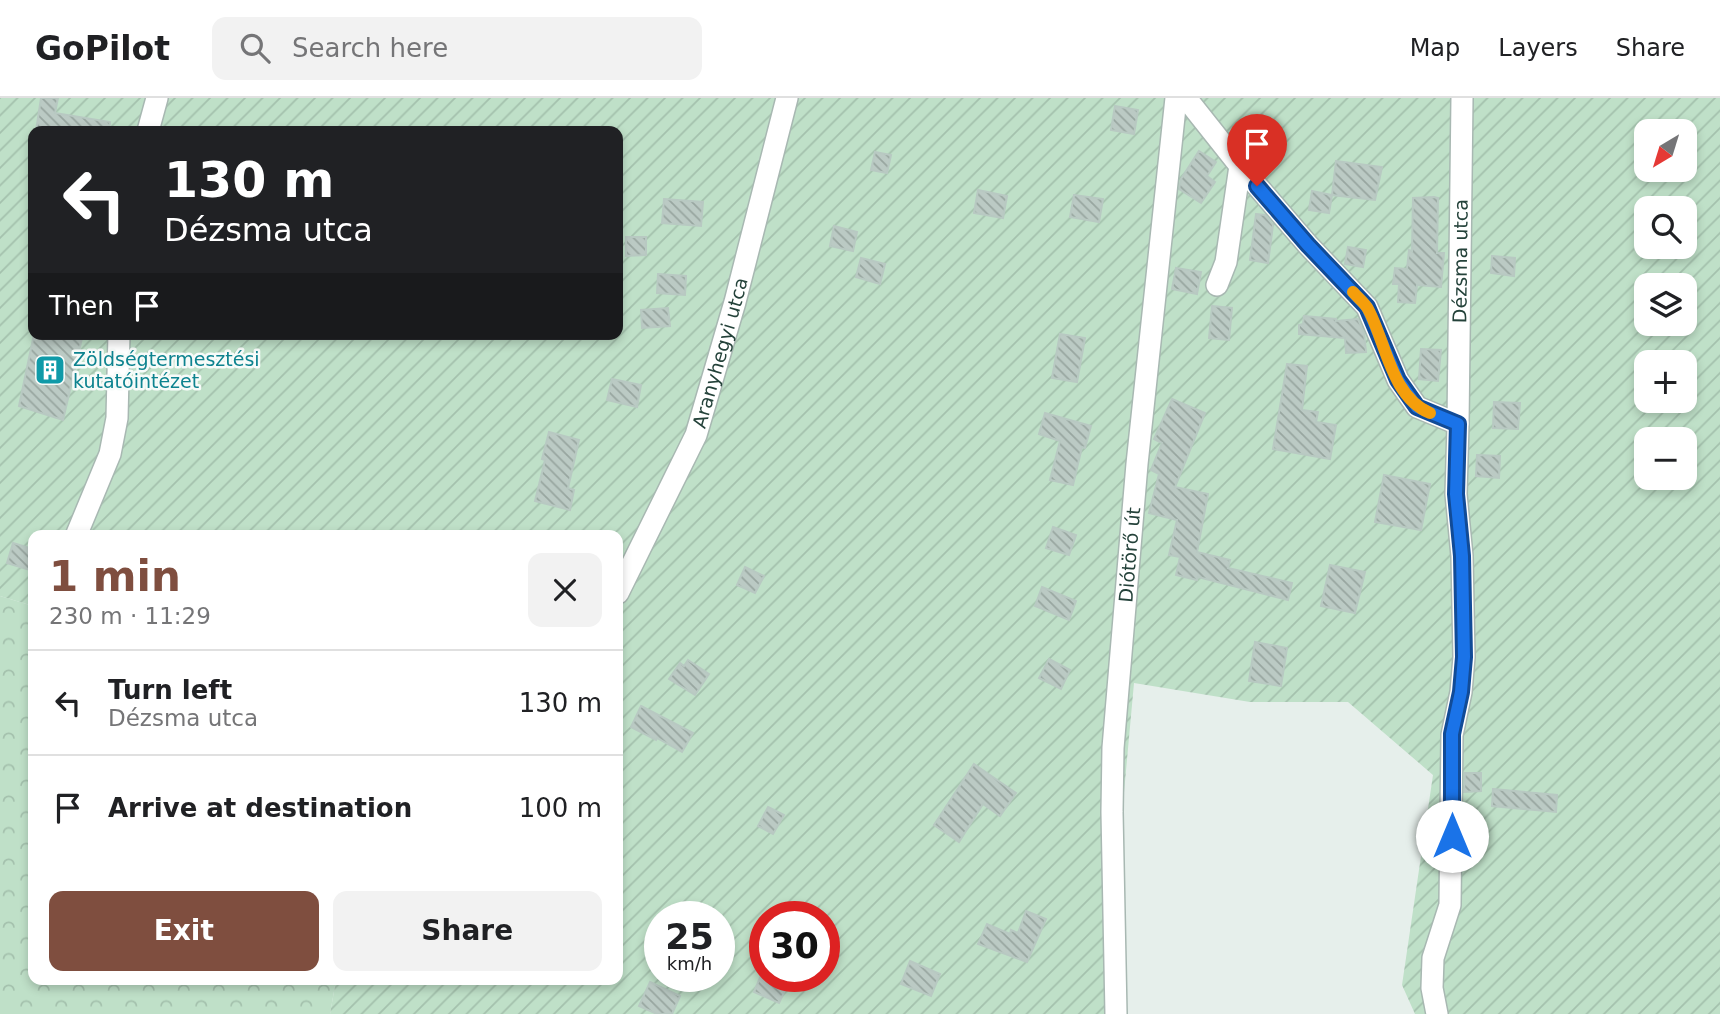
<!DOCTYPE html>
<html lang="en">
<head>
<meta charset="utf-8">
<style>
  :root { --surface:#fff; --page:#f2f2f2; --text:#202124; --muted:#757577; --line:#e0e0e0; --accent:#7f4e3f }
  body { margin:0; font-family:"DejaVu Sans",sans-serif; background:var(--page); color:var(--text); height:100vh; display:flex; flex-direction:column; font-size:26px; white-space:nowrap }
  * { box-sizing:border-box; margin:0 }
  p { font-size:23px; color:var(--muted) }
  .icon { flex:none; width:38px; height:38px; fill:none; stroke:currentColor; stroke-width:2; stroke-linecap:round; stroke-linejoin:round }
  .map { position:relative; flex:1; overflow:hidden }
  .side { position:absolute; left:28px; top:432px; width:595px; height:455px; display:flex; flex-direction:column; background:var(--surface); border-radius:14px; box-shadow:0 4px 10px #0003 }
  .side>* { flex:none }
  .top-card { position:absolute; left:28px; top:28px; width:595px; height:214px; border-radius:14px; box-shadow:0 4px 10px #0003; background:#202124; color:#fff; overflow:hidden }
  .needle { width:46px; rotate:218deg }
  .buttons { position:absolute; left:1634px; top:21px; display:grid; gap:14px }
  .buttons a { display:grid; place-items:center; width:63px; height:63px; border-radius:14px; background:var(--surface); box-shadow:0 4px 10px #0003; font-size:35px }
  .speed { position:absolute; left:644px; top:803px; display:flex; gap:14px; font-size:35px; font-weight:700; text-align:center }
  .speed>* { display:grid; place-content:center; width:91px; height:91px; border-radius:50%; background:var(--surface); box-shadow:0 4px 10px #0003; line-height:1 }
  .speed small { font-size:18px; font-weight:400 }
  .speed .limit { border:10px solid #d22; background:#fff; color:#111 }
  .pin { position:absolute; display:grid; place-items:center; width:60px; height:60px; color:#fff; margin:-72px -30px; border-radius:50% 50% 50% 0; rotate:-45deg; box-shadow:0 0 7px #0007 }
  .pin .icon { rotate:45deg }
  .me { position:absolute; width:77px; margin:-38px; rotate:0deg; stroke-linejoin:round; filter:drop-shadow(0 0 5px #0008) }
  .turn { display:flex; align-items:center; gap:24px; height:147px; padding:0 21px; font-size:32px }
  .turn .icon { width:91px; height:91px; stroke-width:2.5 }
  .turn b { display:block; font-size:49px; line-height:60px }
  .then { display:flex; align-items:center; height:66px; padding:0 21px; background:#0003; gap:14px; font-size:26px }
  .round { display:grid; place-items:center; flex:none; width:74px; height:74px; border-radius:14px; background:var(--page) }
  .summary { display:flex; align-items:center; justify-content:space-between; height:119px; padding:0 21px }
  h1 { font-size:42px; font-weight:700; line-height:52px; color:var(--accent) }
  .button { display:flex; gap:14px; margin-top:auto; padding:14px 21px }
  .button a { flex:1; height:80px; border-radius:14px; background:var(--accent); color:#fff; font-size:28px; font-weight:700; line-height:80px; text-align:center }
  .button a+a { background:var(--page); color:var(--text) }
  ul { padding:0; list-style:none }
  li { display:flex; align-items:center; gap:21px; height:105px; padding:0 21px; border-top:2px solid var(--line) }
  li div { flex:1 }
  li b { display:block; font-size:26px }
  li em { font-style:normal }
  header { display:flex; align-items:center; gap:42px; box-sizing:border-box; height:98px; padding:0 35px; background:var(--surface); border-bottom:2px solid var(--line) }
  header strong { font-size:33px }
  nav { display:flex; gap:38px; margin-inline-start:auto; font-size:24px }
  .search { width:490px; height:63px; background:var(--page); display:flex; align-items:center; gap:18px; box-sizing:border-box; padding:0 24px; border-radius:14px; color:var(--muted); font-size:26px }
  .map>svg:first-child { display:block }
  .forest { fill:url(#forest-crowns) }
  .garden { fill:url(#garden-furrows); fill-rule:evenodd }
  .building { fill:url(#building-back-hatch); stroke:#b8c9c2; stroke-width:2 }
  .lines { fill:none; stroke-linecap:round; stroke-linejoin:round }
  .minor-casing { stroke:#a8b8b2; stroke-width:24 }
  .minor { stroke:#fff; stroke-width:21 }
  .route-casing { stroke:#114b97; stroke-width:18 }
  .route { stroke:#1a73e8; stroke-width:12 }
  .slow { stroke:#f59e0b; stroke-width:12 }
  .labels { text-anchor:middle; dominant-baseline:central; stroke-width:5; stroke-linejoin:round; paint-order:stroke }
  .street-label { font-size:19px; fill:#24423a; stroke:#f7fbf9 }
  .culture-label { font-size:19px; fill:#0d838f; stroke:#f7fbf9; text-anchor:start }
</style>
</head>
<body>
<header>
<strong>GoPilot</strong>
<div class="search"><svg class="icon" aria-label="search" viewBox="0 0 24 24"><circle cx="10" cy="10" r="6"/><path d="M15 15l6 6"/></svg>Search here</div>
<nav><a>Map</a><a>Layers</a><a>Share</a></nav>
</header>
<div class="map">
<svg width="1720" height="916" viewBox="0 0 1720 916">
  <defs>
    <pattern id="forest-crowns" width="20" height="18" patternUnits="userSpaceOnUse" patternTransform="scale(1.75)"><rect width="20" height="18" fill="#bfe0c8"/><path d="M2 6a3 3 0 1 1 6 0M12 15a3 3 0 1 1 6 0" fill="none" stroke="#a4c1ad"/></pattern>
    <pattern id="garden-furrows" width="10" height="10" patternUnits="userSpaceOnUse" patternTransform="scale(1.75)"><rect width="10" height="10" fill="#bfe0c8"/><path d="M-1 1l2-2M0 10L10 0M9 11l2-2" fill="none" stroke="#a4c1ad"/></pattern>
    <pattern id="building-back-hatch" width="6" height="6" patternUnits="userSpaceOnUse" patternTransform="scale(1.75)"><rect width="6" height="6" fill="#bbcac4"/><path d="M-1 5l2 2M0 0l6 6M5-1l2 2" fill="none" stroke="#98a6a0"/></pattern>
  </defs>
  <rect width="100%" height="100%" fill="#e6efeb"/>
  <path class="forest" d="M0 498 33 508V882H336L330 916H0Z"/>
  <path class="garden" d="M0 0H1720V916H1415L1402 887 1433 677 1348 604H1250L1134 585 1116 782 1127 916H330L336 882H618V438H33V508L0 498ZM33 33H618V236H33ZM1647 33H1685V72H1647ZM1647 110H1685V149H1647ZM1647 187H1685V226H1647ZM1647 264H1685V303H1647ZM1647 341H1685V380H1647ZM660 819H719V878H660ZM765 819H824V878H765Z"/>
  <path class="building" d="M41 0H58L55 15 110 24 109 33H36Z
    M1115 8 1138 12 1134 36 1111 32Z
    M1199 53 1216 64 1207 78 1215 84 1201 105 1179 91 1181 81Z
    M875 54 891 57 887 75 871 72Z
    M1336 63 1382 69 1375 102 1332 97Z
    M978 92 1007 98 1003 120 974 115Z
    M1312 93 1332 97 1329 115 1309 112Z
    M1074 97 1103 101 1099 124 1070 119Z
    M1434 99 1438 100 1437 155H1444L1441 189 1417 187 1415 205 1398 204 1399 186H1393L1395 170 1407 171 1409 152 1412 153 1413 100Z
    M664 101 703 104 701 128 662 125Z
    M1256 116 1265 117 1273 127 1268 165 1250 162Z
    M834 128 857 134 853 153 830 148Z
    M626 139H646V157L626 158Z
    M1348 149 1366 152 1363 169 1345 166Z
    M1492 158 1515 160 1514 178 1491 175Z
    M861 160 885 166 880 186 856 179Z
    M1176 170 1201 174 1197 196 1172 191Z
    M658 176 686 178 685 197 657 195Z
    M1212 208 1232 210 1229 242 1209 240Z
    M668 210 670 228 642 230 641 212Z
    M1304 218 1336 221V223L1358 221 1364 235 1366 254 1346 255 1345 240 1299 236V227L1303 226Z
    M34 236H83L63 322 19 308Z
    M1060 236 1085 240 1077 284 1052 280Z
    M1421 251 1441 252 1438 283 1419 281Z
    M1287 266 1307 268 1302 312 1318 314 1316 324 1336 327 1330 361 1273 351Z
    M612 281 641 287 637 309 607 302Z
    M1172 301 1205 315 1175 389 1208 396 1197 454 1230 462 1228 470 1292 485 1288 502 1198 479 1197 482 1176 477 1180 459 1169 457 1177 422 1149 415 1159 376 1151 372 1162 345 1154 341Z
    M1494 304 1520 305 1518 331 1493 330Z
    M1045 315 1091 328 1085 350 1082 349 1073 387 1050 382 1060 343 1039 336Z
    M549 334 579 342 568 390 574 392 570 412 535 403 545 362 542 361Z
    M1477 357 1500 358 1499 380 1476 378Z
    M1384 377 1430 386 1421 432 1375 424Z
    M1053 429 1076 437 1069 457 1046 450Z
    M13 445 33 451V473L7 465Z
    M1330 467 1365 474 1355 515 1321 508Z
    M745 469 764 478 755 495 737 487Z
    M1042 489 1076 503 1069 522 1035 508Z
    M1255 544 1287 550 1281 588 1249 583Z
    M1049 561 1070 572 1061 591 1039 580Z
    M688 562 709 576 695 597 669 581 680 565 684 568Z
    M641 608 693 635 682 654 657 640 656 642 631 629Z
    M974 666 1016 695 1000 718 983 706 959 744 934 727Z
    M1465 675H1481V693L1464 694Z
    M1493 691 1557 697 1556 714 1492 708Z
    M768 709 784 717 773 736 758 728Z
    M1026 813 1046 821 1027 864 978 846 987 826 1010 836 1011 832 1018 835Z
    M910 863 940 876 931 898 901 886Z
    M761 877 787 888 779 905 754 894Z
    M650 884 680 898 672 916H657L639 908Z"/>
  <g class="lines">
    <g class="minor-casing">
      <g id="minor">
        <path d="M1186 0 1240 68 1308 147 1367 209 1398 282 1417 309 1458 326 1456 396 1462 458 1464 559 1461 594 1452 637 1450 807 1433 860 1432 890 1437 916"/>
        <path d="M148 33 157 0"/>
        <path d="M1217 187 1226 164 1240 68"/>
        <path id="s1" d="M1458 326 1462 0"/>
        <path d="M76 438 110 356 117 320 119 236"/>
        <path id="s2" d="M618 495 696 337 735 204 787 0"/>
        <path id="s3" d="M1116 916 1112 714 1113 650 1137 366 1176 0"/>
      </g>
    </g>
    <use href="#minor" class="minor"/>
  </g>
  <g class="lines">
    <g class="route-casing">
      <path id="route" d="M1257 88 1308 147 1367 209 1398 282 1417 309 1458 326 1456 396 1462 458 1464 559 1461 594 1452 636V738"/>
    </g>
    <use href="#route" class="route"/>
    <path class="slow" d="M1353 194C1358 200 1365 205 1368 211 1386 244 1391 299 1430 315"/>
  </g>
  <defs>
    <g id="building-square" transform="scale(1.575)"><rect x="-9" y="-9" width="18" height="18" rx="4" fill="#0f9aa8" stroke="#f7fbf9"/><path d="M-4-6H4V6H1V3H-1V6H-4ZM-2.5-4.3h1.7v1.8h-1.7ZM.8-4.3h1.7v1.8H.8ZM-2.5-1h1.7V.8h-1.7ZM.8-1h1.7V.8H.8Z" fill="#fff"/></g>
  </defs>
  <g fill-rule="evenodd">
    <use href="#building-square" x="50" y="272"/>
  </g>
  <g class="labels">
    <g class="street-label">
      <text stroke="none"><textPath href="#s1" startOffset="163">Dézsma utca</textPath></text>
      <text stroke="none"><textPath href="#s2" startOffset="262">Aranyhegyi utca</textPath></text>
      <text stroke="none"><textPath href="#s3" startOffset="460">Diótörő út</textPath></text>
    </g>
    <g class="culture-label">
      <text x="73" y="261">Zöldségtermesztési<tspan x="73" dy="22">kutatóintézet</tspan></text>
    </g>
  </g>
</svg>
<div class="buttons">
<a><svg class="needle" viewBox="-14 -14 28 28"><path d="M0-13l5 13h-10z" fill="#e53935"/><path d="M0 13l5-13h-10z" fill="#757577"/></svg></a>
<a><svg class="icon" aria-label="search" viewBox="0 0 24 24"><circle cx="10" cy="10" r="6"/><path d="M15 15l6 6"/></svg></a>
<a><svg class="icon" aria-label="layers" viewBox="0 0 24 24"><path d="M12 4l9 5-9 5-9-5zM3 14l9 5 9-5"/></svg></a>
<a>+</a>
<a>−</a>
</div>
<div class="speed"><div>25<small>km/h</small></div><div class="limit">30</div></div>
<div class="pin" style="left:1257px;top:88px;background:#d93025"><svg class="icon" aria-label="arrive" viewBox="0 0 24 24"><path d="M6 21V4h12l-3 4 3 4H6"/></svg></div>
<svg class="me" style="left:1452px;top:738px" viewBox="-20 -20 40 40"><circle r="19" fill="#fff"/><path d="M0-13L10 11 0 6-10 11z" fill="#1a73e8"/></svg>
<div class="top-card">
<div class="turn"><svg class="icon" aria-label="left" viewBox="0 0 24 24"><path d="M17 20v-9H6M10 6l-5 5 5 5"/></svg><div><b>130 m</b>Dézsma utca</div></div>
<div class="then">Then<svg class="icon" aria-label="arrive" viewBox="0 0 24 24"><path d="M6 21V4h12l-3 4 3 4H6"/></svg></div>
</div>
<section class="side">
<div class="summary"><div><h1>1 min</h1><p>230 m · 11:29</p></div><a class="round"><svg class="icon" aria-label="close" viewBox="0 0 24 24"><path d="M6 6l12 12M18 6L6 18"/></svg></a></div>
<ul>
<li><svg class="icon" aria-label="left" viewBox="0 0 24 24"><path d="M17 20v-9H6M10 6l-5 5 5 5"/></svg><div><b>Turn left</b><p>Dézsma utca</p></div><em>130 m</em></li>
<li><svg class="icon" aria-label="arrive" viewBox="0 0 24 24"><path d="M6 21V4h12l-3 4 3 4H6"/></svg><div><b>Arrive at destination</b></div><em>100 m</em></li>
</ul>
<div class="button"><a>Exit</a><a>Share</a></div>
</section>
</div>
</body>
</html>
